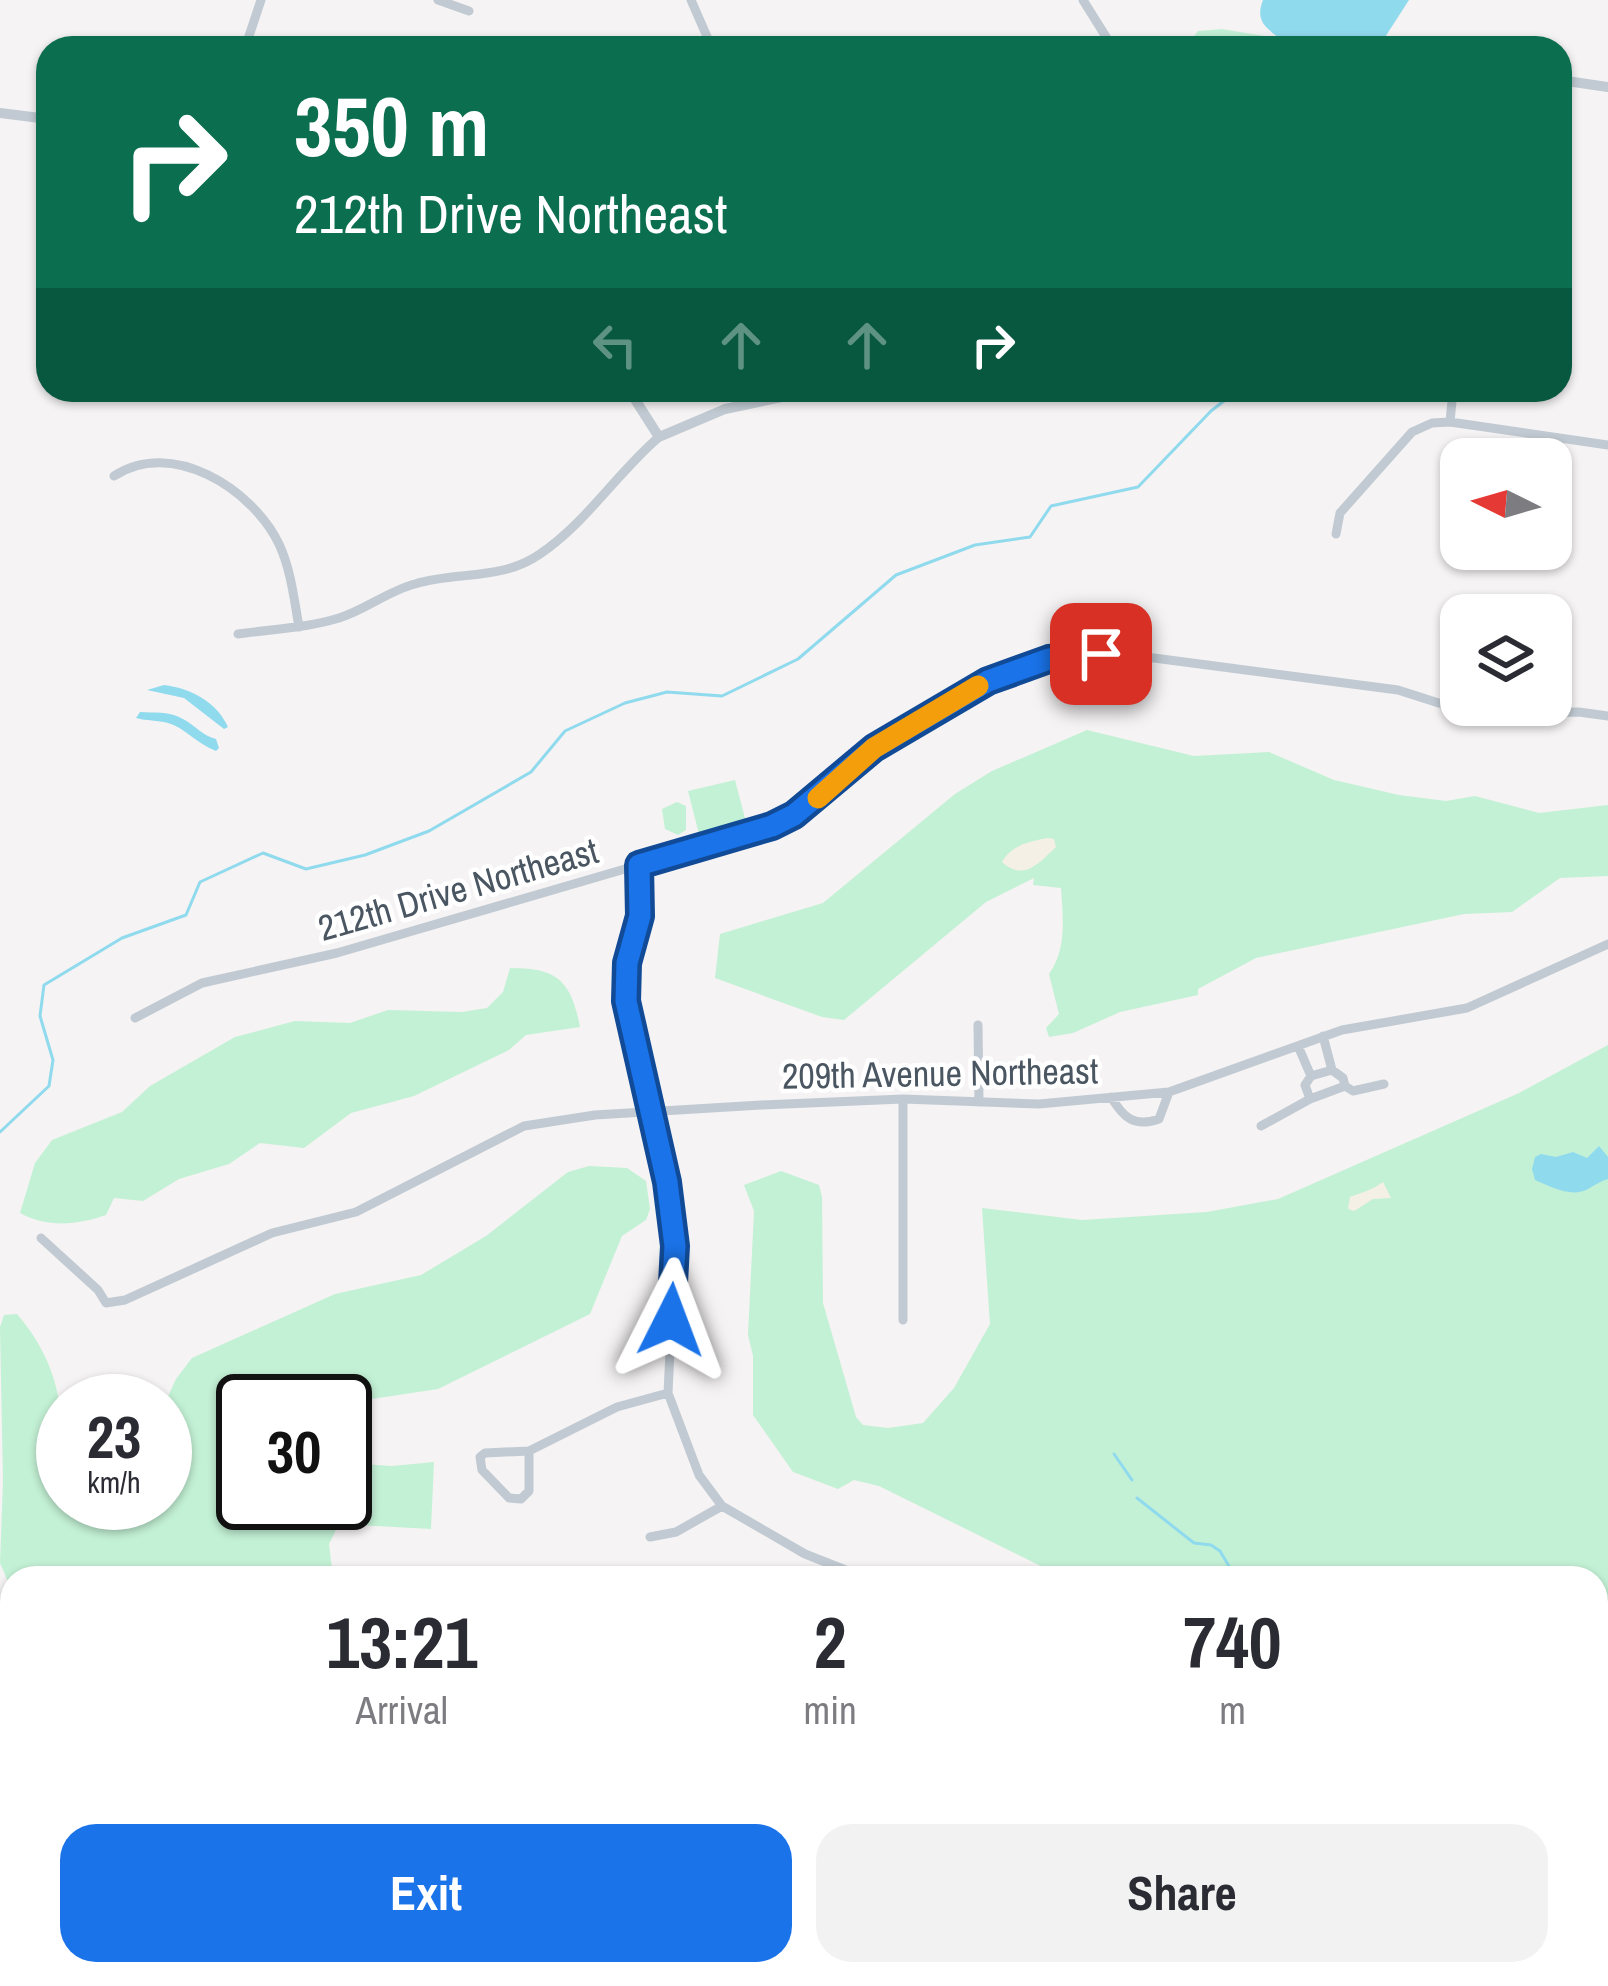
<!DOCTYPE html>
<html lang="en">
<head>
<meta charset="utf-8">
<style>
  :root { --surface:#fff; --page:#f2f2f3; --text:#2b2b33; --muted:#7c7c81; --accent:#1a73e8 }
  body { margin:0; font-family:"Archivo Narrow",sans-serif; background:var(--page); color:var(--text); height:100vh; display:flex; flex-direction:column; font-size:45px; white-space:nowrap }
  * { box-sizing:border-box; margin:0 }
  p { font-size:39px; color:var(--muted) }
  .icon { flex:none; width:66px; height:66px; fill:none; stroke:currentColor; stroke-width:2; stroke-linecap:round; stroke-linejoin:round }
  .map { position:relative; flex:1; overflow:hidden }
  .sheet { position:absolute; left:0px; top:1566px; width:1608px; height:420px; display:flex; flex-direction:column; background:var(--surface); border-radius:36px 36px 0 0; box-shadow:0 3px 9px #0004 }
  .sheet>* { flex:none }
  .hud { position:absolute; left:36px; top:36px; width:1536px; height:366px; border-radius:36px; box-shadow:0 3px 9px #0004; background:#0b6e4f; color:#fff; overflow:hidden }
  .needle { width:78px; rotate:275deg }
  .fabs { position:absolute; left:1440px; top:438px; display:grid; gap:24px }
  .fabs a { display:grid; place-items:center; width:132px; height:132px; border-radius:24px; background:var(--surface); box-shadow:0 3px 9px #0004; font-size:60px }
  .speed { position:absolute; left:36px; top:1374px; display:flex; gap:24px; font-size:60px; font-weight:700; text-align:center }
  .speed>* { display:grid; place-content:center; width:156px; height:156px; border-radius:50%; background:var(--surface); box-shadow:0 3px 9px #0004; line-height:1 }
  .speed small { font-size:30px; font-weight:400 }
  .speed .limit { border:6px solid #111; border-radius:18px; background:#fff; color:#111 }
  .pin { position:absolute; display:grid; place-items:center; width:102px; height:102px; color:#fff; margin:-51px; border-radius:24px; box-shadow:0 6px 18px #0006 }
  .me { position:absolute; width:132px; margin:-66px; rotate:3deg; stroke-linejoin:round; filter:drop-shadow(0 0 9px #0008) }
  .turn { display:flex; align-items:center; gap:42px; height:252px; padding:0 60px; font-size:54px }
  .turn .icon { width:156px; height:156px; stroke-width:2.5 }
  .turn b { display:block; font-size:84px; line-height:102px }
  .lanes { display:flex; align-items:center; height:114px; padding:0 60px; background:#0003; justify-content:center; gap:60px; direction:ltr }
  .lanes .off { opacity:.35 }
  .eta { display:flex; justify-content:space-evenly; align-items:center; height:204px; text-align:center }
  .eta b { font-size:72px; font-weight:700; line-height:84px }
  .primary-button { display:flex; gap:24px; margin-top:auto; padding:24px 60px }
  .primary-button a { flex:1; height:138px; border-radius:36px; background:var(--accent); color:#fff; font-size:48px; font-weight:700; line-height:138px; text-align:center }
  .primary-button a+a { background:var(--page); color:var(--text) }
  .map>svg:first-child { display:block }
  .green { fill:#c3f1d5 }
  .sand { fill:#f5f0e5 }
  .water { fill:#90daee }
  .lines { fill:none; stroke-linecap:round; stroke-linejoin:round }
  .stream { stroke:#90daee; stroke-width:3 }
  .minor { stroke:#c1cad2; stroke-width:9 }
  .tertiary { stroke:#c1cad2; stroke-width:10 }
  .route-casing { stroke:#114b97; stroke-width:30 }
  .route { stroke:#1a73e8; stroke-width:21 }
  .slow { stroke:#f59e0b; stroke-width:21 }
  .labels { text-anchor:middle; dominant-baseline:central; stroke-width:9; stroke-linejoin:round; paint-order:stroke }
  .street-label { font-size:36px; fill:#4a5661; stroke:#fff }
</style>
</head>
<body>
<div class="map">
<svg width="1608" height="1986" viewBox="0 0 1608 1986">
  <rect width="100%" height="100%" fill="#f5f3f3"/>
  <path class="green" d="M1222 29 1282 39 1288 48H1185L1198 31Z
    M1087 730 1194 756 1269 752 1334 780 1399 795 1446 801 1475 796 1539 813 1608 805V876L1560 878 1512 912 1464 914 1256 958 1198 989V995L1120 1012 1073 1033 1049 1037 1046 1028 1059 1014 1049 974C1067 949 1063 918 1061 888L1033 885 1034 878 986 902 844 1020 822 1017 715 978 720 934 823 903 955 794 992 771Z
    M735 780 746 822 699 834 688 791Z
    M677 802 686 806V830L678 835 665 829 662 809Z
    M510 968C558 968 571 981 580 1027L526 1035 509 1050 414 1096 351 1113 304 1148 260 1143 229 1164 179 1179 143 1201 114 1198 106 1215C78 1225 47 1228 20 1213L35 1163 52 1140 122 1112 150 1086 235 1037 295 1021 350 1023 388 1010 462 1012 487 1008 503 992Z
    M1608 1045V1840L1596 1856V1578H1065L879 1486 854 1480 838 1489 793 1472 753 1415V1356L748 1335 754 1211 744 1185 781 1171 819 1185 822 1197 823 1303 856 1417 863 1425 888 1428 923 1423 954 1388 990 1324 982 1208 1082 1220 1207 1212 1278 1199 1519 1093Z
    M589 1166 627 1168 646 1181 650 1209 646 1220 622 1236 590 1314 438 1389 345 1403 243 1401V1503H345V1463L392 1466 434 1462 431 1529 339 1524 329 1544 333 1578H12V1591L0 1563 3 1481 0 1327 4 1315 17 1314C69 1375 63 1428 63 1503H165V1403L176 1379 192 1358 335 1294 421 1275 486 1236 568 1172Z
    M1073 1974H1363L1387 1986H1071Z"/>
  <path class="sand" d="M1048 838 1054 839 1056 847C1039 863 1024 882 1002 862 1011 845 1031 841 1048 838Z
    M1383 1182 1391 1198 1373 1199 1354 1211 1348 1209 1350 1197C1361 1193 1372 1190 1383 1182Z"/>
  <path class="water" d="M1263 0H1409L1378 48H1288C1276 30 1252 28 1263 0Z
    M164 685C190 688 217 702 228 727L224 729 184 698 147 690Z
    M140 712C154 713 168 711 181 718 194 724 201 735 216 739L219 748 216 751C196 743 185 728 168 723 157 720 147 721 136 718Z
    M1599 1146 1608 1157V1179C1601 1181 1595 1185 1588 1189 1572 1198 1551 1187 1535 1180L1532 1169 1535 1157 1541 1154 1556 1157 1573 1152 1587 1158Z"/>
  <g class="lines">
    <path class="stream" d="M0 1132 49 1086 53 1060 40 1016 44 985 122 938 186 915 200 882 263 853 306 869 365 855 429 831 531 772 565 731 625 703 667 692 722 696 798 659 896 575 975 545 1030 537 1051 506 1138 487 1211 411 1238 390
      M1114 1454 1132 1480
      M1137 1498 1194 1543 1211 1545 1220 1551 1236 1578
      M1596 1810 1608 1801"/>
    <path class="minor" d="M438 0 469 11
      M691 0 712 48
      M1083 0 1113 48
      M245 48 261 0
      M1450 422 1453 390
      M114 476C171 438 252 488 279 544 291 570 294 599 299 627
      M1336 534 1340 513 1412 432 1432 423 1450 422 1608 445
      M238 634C272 629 306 628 339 618 365 610 388 591 415 584 458 571 501 581 540 554 586 523 617 473 659 437
      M639 865 640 917 627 963 625 1001 667 1182 675 1247 668 1393 699 1475 722 1506 805 1554 866 1578
      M135 1018 202 983 337 953 772 826 819 797 874 748 937 709 987 681 1049 659 1101 654 1154 658 1398 690 1473 714 1579 712 1608 716
      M978 1025 979 1102
      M1323 1036 1332 1070
      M1298 1046 1311 1076
      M1332 1070 1343 1078 1345 1086 1310 1099 1305 1085 1311 1076Z
      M1345 1086 1353 1091 1384 1084
      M1111 1097C1123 1117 1134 1128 1159 1119L1169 1092
      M903 1099V1320
      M1261 1126 1310 1099
      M41 1238 98 1290 106 1303 125 1300 272 1233 356 1212 524 1126 595 1115 761 1105 903 1099 1039 1104 1169 1092 1342 1030 1467 1008 1608 944
      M529 1451V1491L521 1499 509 1498 482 1470 480 1457 485 1453 529 1451 617 1407 668 1393
      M650 1537 676 1532 722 1506
      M1567 1974 1572 1986"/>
    <path class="tertiary" d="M1560 80 1608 87
      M0 113 48 119
      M629 390 659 437 725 409 815 390"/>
  </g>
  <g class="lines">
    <g class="route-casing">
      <path id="route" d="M671 1320 675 1246 667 1182 626 1001 627 963 640 916 639 865 772 826 794 815 874 748 988 681 1049 659 1101 654"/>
    </g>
    <use href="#route" class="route"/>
    <path class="slow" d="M818 798 874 748 978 686"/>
  </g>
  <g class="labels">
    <g class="street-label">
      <text transform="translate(458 889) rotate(-16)">212th Drive Northeast</text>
      <text transform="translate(940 1073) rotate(-1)">209th Avenue Northeast</text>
    </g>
  </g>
</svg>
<div class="fabs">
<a><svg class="needle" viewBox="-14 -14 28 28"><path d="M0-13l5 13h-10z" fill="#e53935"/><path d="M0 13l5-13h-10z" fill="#7c7c81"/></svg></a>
<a><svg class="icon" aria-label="layers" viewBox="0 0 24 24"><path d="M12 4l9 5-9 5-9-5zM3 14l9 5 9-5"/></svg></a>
</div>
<div class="speed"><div>23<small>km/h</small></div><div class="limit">30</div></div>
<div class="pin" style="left:1101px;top:654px;background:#d93025"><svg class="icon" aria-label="arrive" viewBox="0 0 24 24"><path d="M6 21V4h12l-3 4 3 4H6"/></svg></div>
<svg class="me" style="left:671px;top:1320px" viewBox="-20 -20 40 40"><path d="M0-17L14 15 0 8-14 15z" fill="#1a73e8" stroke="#fff" stroke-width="4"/></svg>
<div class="hud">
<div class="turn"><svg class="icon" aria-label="right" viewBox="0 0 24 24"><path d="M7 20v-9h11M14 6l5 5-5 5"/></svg><div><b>350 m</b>212th Drive Northeast</div></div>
<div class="lanes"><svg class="icon off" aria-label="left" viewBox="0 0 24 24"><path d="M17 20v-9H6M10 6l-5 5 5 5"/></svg><svg class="icon off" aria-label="ahead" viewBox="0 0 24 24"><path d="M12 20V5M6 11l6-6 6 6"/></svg><svg class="icon off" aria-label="ahead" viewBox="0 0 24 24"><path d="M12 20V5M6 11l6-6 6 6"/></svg><svg class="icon" aria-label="right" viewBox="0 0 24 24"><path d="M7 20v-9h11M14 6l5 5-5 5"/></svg></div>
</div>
<section class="sheet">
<div class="eta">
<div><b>13:21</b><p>Arrival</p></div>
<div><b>2</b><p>min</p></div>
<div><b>740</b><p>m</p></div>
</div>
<div class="primary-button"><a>Exit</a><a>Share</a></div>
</section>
</div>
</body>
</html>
